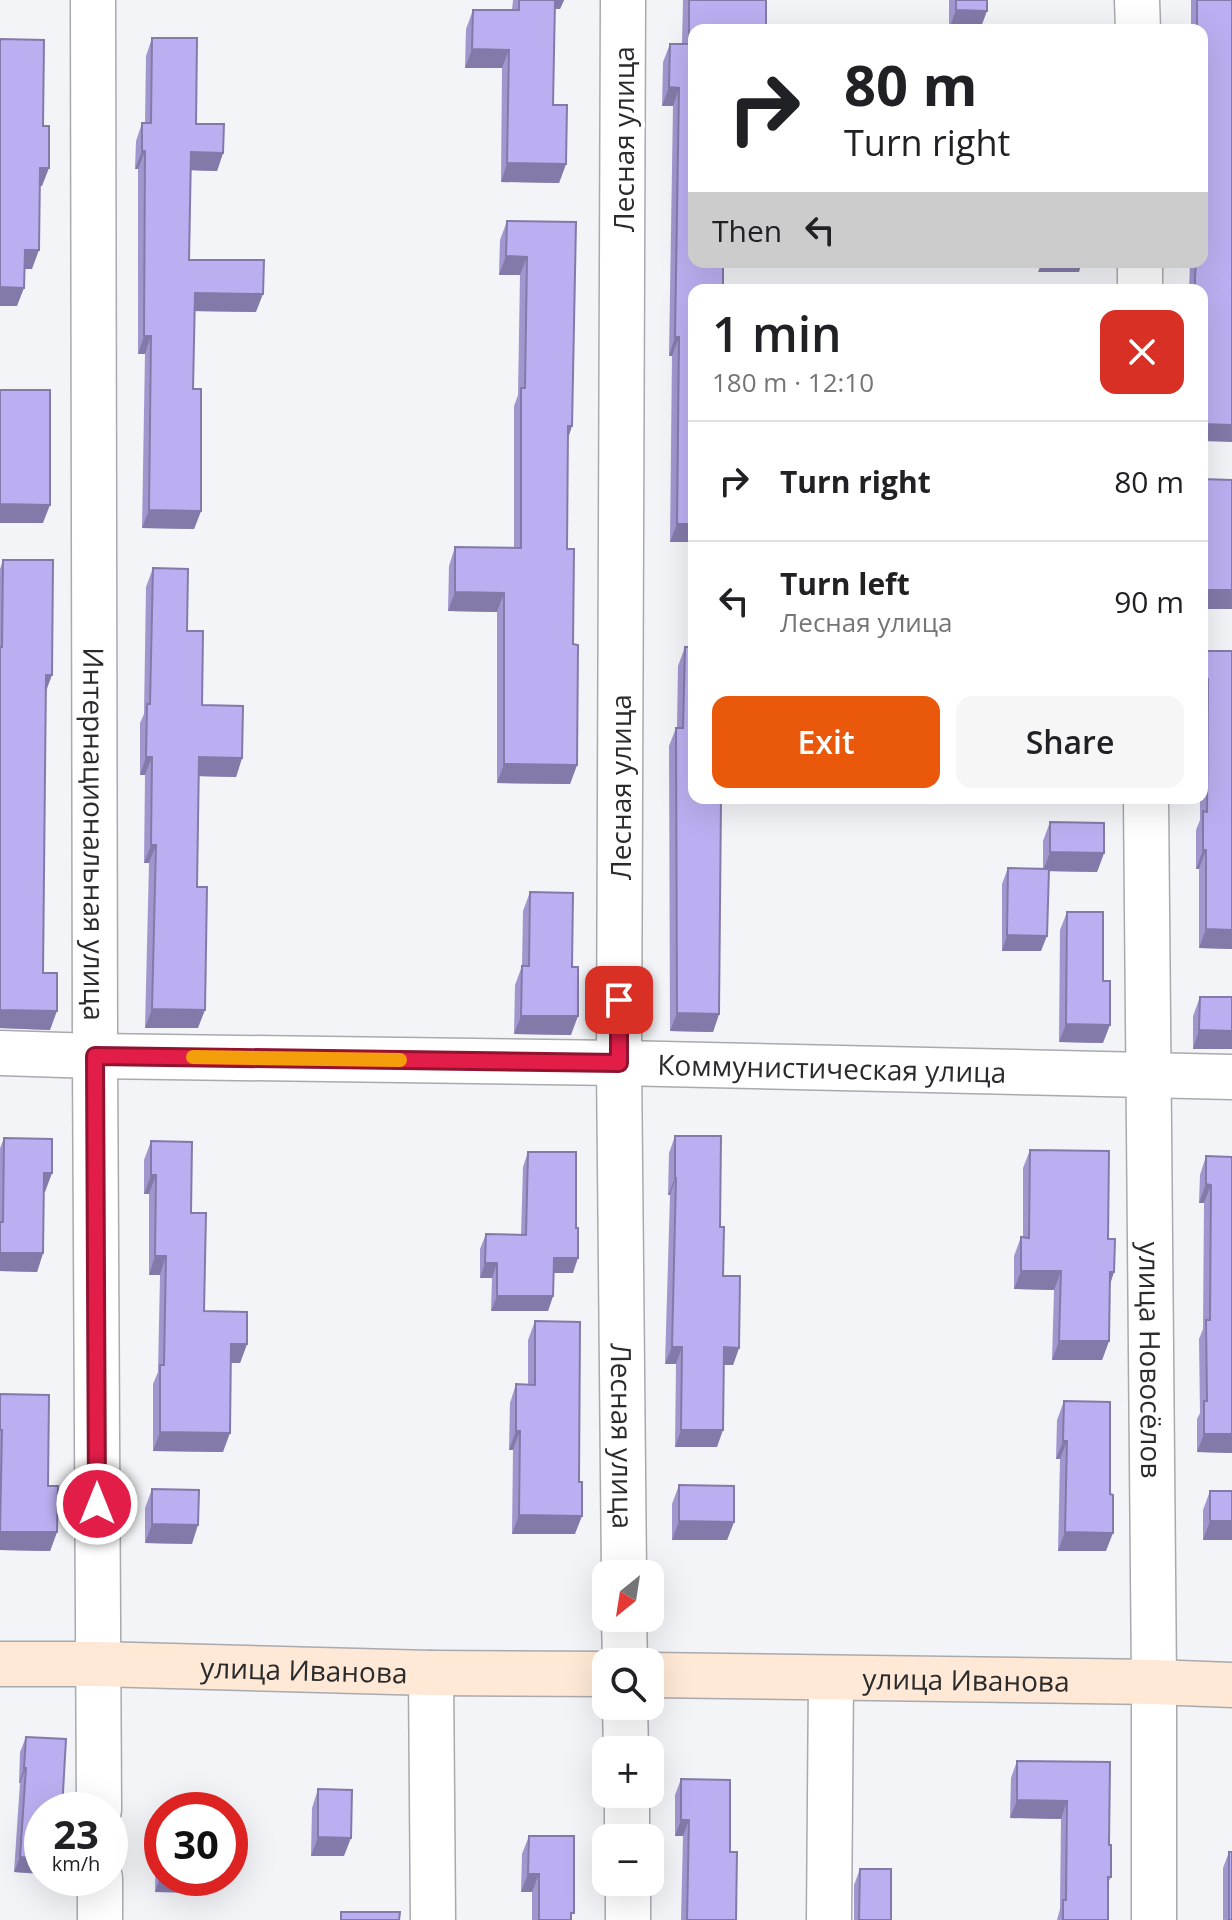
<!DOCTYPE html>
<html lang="en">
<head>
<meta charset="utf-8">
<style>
  :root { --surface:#fff; --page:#f6f6f6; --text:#202124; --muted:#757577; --line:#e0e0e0; --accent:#ea580c }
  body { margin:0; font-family:"Open Sans",sans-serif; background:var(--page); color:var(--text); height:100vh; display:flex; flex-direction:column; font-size:30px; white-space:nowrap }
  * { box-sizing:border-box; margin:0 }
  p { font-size:26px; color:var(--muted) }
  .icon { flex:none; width:44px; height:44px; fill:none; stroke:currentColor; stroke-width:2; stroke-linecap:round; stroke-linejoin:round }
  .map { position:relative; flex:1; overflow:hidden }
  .side { position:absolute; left:688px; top:284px; width:520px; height:520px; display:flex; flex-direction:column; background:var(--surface); border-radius:16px; box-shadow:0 8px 32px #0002 }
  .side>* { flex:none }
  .guide { position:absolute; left:688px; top:24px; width:520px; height:244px; border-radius:16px; box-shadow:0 8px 32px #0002; background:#fff; color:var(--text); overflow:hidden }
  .needle { width:52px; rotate:210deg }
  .fabs { position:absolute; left:592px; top:1560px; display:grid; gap:16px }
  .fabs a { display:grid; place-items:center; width:72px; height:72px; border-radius:16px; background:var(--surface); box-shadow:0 8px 32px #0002; font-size:40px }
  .speed { position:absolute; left:24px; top:1792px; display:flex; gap:16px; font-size:40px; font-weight:700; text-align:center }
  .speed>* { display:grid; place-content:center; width:104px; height:104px; border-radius:50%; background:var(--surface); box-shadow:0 8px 32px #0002; line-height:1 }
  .speed small { font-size:20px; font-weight:400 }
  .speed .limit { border:12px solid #d22; background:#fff; color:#111 }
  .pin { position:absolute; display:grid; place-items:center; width:68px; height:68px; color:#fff; margin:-34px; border-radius:16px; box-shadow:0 4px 12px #0006 }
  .me { position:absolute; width:88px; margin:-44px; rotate:0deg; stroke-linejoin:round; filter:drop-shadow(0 0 6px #0008) }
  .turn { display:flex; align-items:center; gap:28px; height:168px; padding:0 24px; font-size:36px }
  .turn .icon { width:104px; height:104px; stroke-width:2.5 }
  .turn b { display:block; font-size:56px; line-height:68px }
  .then { display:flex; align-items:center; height:76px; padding:0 24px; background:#0003; gap:16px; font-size:30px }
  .round { display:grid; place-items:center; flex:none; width:84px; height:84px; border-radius:16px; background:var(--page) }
  .overview { display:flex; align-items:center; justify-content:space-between; height:136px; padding:0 24px }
  h1 { font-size:48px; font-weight:600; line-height:60px }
  .action { display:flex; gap:16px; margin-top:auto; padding:16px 24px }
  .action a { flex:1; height:92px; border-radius:16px; background:var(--accent); color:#fff; font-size:32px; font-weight:600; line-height:92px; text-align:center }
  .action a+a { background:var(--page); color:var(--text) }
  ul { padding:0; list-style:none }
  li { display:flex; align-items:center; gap:24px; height:120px; padding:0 24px; border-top:2px solid var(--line) }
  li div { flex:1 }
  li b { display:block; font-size:30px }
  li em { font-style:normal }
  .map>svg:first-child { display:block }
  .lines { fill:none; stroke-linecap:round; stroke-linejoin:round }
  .street-casing { stroke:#a9aaad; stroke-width:47 }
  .secondary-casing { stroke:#a9aaad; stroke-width:47 }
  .street { stroke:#fff; stroke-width:44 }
  .secondary { stroke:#ffe8d5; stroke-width:44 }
  .wall { fill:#a296cf }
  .shaded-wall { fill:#847aa9 }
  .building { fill:#bcaff1; stroke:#847aa9; stroke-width:2 }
  .route-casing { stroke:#92132f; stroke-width:20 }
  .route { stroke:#e11d48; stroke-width:14 }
  .slow { stroke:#f59e0b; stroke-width:14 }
  .labels { text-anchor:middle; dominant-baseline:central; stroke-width:8; stroke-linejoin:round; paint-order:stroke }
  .street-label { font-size:28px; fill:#2a2b2c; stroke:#fff }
</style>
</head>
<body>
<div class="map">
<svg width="1232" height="1920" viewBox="0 0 1232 1920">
  <rect width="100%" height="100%" fill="#f2f4f7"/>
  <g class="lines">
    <g class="street-casing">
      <g id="street">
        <path id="s1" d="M93 0 95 1056 99 1810"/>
        <path id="s2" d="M623 0 619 1063 624 1574"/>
        <path d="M1137 0 1138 30"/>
        <path d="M1140 262V290"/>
        <path id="s3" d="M1146 798 1154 1682V1920"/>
        <path id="s4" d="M0 1053 95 1056 619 1063 1232 1077"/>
        <path d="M624 1618 625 1662"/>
        <path d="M431 1673 433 1920"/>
        <path d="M625 1706 626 1750"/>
        <path d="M627 1794V1838"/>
        <path d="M100 1878V1920"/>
        <path d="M628 1882V1920"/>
        <path d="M829 1920 831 1678"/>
      </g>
    </g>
    <g class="secondary-casing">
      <g id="secondary">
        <path id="s5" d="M0 1664H98L431 1673 606 1674"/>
        <path id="s6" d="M650 1675 1154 1682 1232 1685"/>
      </g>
    </g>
    <use href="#street" class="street"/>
    <use href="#secondary" class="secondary"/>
  </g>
  <path class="wall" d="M513 0H564L560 9H555L553 105 566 164 559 183 501 182 502 68H465L466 29 473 10H512Z
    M683 0H766L694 290V798L719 1014 713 1032 670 1031 669 746 676 728H677L678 666 685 647H690V542H670L672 356H669L673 106H662L663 62 670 44H682Z
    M949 0H987L980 30 949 29Z
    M1191 0H1232L1202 441V290H1189L1190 262H1202V30H1191Z
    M152 38 196 124 223 153 217 171 190 170 189 260 256 312 194 311 193 389 201 511 194 529 142 528 145 354H138V169H135L136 141 142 123H145L146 56Z
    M507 221 576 222 568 439 567 549 573 644 577 765 570 784 497 783V612L448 611 449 566 455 547 514 548V406L518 395 520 275H499L500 240Z
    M3 560 46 692 43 973 50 1030 0 1028V569Z
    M153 568 187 631 202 705 242 758 236 777 199 776 197 887 198 1028H145L149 863H144L145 775H140V723L144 714 146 587Z
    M1202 651H1232V949L1199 948V869H1196V830L1200 820V798H1202Z
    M1050 822 1104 853 1097 872 1048 871 1041 951H1002V884L1008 868H1043V841Z
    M530 892 571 1035 514 1034 515 985 522 966 523 911Z
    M1067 912 1103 981V1043L1059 1042 1060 930Z
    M1200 997H1232V1049H1193V1016Z
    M675 1136 720 1227 723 1276 739 1348 733 1365H724L717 1447H675L676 1364H665L670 1195H668L669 1153Z
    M4 1138 52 1173 44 1192 43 1253 37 1272 0 1271V1148Z
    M151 1141 191 1213 204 1311 247 1344 240 1363H230L223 1452 153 1451V1384L158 1372 160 1275H149V1194H144V1160Z
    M1030 1150 1108 1239 1110 1285 1109 1341 1102 1360H1052L1054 1290 1014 1289V1256L1021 1237H1023V1168Z
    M528 1152 573 1273H554L553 1296 548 1311H491L492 1278H480V1249L486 1234 521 1235 523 1167Z
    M1206 1156 1232 1157V1453L1197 1452V1419L1200 1413 1199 1339 1203 1329 1204 1203H1199L1200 1175Z
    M535 1321 575 1534H512L513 1450H509L510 1403 516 1384H528V1340Z
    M0 1394 57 1532 50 1551 0 1550Z
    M1064 1401 1110 1494 1106 1551H1058L1060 1459H1056L1057 1420Z
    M679 1485 734 1522 727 1540H672V1504Z
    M152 1489 192 1544 145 1543V1508Z
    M1210 1491H1232V1540H1203V1510Z
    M26 1737 42 1810V1874L14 1872 20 1783H19L20 1752Z
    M1017 1761 1110 1762 1109 1845 1111 1877 1108 1883V1920H1057L1060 1909 1061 1819 1010 1818 1011 1778Z
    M681 1779 730 1852 736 1920H681L683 1836H675V1795Z
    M318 1789 344 1856H311L312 1808Z
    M162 1830 206 1893 155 1892 156 1848Z
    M529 1836 571 1920H532V1892H521L522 1854Z
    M1229 1852 1232 1920H1223V1868Z
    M860 1869 891 1920H854V1885Z"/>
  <path class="shaded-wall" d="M552 0H564L560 9H548Z
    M956 10 987 11 980 30 949 29Z
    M472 49 509 50 502 68H465Z
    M669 87 679 88 673 106H662Z
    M142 151H145L138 169H135Z
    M191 152 223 153 217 171 184 170Z
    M507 163 566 164 559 183 501 182Z
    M40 168H49L42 186H33Z
    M25 250H39L32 269H18Z
    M506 256 527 257 520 275H499Z
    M1042 262H1082L1079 272H1038Z
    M0 287 24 288 17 306H0Z
    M195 293 263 294 256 312 188 311Z
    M144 336H151L145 354H138Z
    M675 337H679L672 356H669Z
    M1202 424 1232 425V442L1202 441Z
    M568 426H572L566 445Z
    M0 504 50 505 43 523H0Z
    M149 510 201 511 194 529 142 528Z
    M677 524H694V532L690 542H670Z
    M1202 590H1232V609H1202Z
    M455 592 504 593 497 612 448 611Z
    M46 675H52L45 694Z
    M1202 679H1208L1202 695Z
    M146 757H152L145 775H140Z
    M199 757 242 758 236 777 192 776Z
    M504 764 577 765 570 784 497 783Z
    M151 845H156L149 863H144Z
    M1203 850H1206L1199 869H1196Z
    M1050 852 1104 853 1097 872 1043 871Z
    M1206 929 1232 930V949L1199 948Z
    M1007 935 1047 936 1041 951H1002Z
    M8 1009 57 1011 50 1030 0 1028V1010Z
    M152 1009 205 1010 198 1028H145Z
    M677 1013 719 1014 713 1032 670 1031Z
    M521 1016H578L571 1035 514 1034Z
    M1066 1024 1110 1025 1103 1043 1059 1042Z
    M1199 1030 1232 1031V1049H1193Z
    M44 1173H52L45 1192H38Z
    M151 1175H156L149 1194H144Z
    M675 1178H676L670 1195H668Z
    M1206 1184 1211 1185 1204 1203H1199Z
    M0 1253H43L37 1272 0 1271Z
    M155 1256H166L160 1275H149Z
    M554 1258H578L573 1273H549Z
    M485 1263H497L492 1278H480Z
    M1021 1271H1061L1054 1290 1014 1289Z
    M1110 1272H1114L1108 1291Z
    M497 1296H553L548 1311H491Z
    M1059 1341H1109L1102 1360H1052Z
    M231 1344H247L240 1363H224Z
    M672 1347H682L676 1364H665Z
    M724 1347 739 1348 733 1365H718Z
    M681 1430H723L717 1447H675Z
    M516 1431H520L513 1450H509Z
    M160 1432 230 1433 223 1452 153 1451Z
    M1204 1434H1232V1453L1197 1452Z
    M1063 1441H1067L1060 1459H1056Z
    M519 1515 582 1516 575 1534H512Z
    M679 1521 734 1522 727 1540H672Z
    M1210 1521H1232V1540H1203Z
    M152 1524 198 1525 192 1544 145 1543Z
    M0 1532H57L50 1551 0 1550Z
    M1065 1532 1113 1533 1106 1551H1058Z
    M24 1768H26L20 1783H19Z
    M1017 1800 1067 1801 1061 1819 1010 1818Z
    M681 1820H689L683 1836H675Z
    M318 1837 351 1838 344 1856H311Z
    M20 1857 42 1859V1874L14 1872Z
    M162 1873V1878H212L206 1893 155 1892Z
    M528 1874H539L532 1892H521Z"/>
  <path class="building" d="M519 0H555L553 105H567L566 164 507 163 509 50 472 49 473 10H519Z
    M689 0H766V30H694V262H723V290H694V524H677L679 337H675L679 88 669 87 670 44H689Z
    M956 0H987V11L956 10Z
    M1197 0H1232V425L1202 424 1203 329H1202V290H1195V277L1196 262H1202L1203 96H1202V30H1197Z
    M152 38H197L196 124H224L223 153 191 152 189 260H264L263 294 195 293 193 389H201V511L149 510 151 336H144L145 151H142V123H151Z
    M0 39 44 40 43 126H49V168H40L39 250H25L24 288 0 287Z
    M507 221 576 222 572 426H568L567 549H574L573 644 578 645 577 765 504 764V593L455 592V547L521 548V388H525L527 257 506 256Z
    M0 390H50V505L0 504Z
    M1202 479 1232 480V590H1202Z
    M3 560H53L52 675H46L43 973H57V1011L0 1010V647H2Z
    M153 568 188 569 187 631H203L202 705 243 706 242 758 199 757 197 887H207L205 1010 152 1009 156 845H151L152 757H146L147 704H150Z
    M685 647H694V798H721L719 1014 677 1013 676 728H683Z
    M1202 651H1232V930L1206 929V850H1203V811L1207 812 1208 679H1202Z
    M1050 822 1104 823V853L1050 852Z
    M1008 868 1049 869 1047 936 1007 935Z
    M530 892 573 893 572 967H578V1016H521L522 966H529Z
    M1067 912H1103V981H1110V1025L1066 1024Z
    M1200 997H1232V1031L1199 1030Z
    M675 1136H721L720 1227H724L723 1276H740L739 1348 724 1347 723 1430H681L682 1347H672L676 1178H675Z
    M4 1138 52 1139V1173H44L43 1253H0V1222H3Z
    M151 1141 192 1142 191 1213H206L204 1311 247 1312V1344H231L230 1433 160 1432V1365H164L166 1256H155L156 1175H151Z
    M1030 1150 1109 1151 1108 1239H1115L1114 1272H1110L1109 1341H1059L1061 1271H1021V1237L1029 1238Z
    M528 1152H576V1228H578V1258H554L553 1296H497V1263H485L486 1234 526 1235Z
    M1206 1156 1232 1157V1434H1204V1401H1207L1206 1320H1210L1211 1185 1206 1184Z
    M535 1321 580 1322 579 1482H582V1516L519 1515 520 1431H516V1384L535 1385Z
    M0 1394 49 1395 48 1486H58L57 1532H0L2 1430H0Z
    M1064 1401 1110 1402V1494L1113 1495V1533L1065 1532 1067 1441H1063Z
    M679 1485 734 1486V1522L679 1521Z
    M152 1489 199 1490 198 1525 152 1524Z
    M1210 1491H1232V1521H1210Z
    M26 1737 66 1739 62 1810H42V1859L20 1857 26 1768H24Z
    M1017 1761 1110 1762 1109 1845H1111V1877H1108V1920H1063V1900H1066L1067 1801 1017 1800Z
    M681 1779 730 1780V1852H737L736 1920H687L689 1820H681Z
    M318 1789 352 1790 351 1838 318 1837Z
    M529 1836H574V1913H571V1920H539V1874H528Z
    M1229 1852H1232V1920H1229Z
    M860 1869H891V1920H859Z
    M341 1912H400L399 1920H341Z"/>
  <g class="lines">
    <g class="route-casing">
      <path id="route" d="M97 1504 95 1056 619 1063V1000"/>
    </g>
    <use href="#route" class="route"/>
    <path class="slow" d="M193 1057 400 1060"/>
  </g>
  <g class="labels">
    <g class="street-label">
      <text transform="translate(623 139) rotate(-90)">Лесная улица</text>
      <text transform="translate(620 787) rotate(-90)">Лесная улица</text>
      <text stroke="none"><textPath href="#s1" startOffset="834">Интернациональная улица</textPath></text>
      <text stroke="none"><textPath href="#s4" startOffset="832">Коммунистическая улица</textPath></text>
      <text stroke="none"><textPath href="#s3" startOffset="562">улица Новосёлов</textPath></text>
      <text stroke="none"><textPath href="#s2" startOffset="1436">Лесная улица</textPath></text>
      <text stroke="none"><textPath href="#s5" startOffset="304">улица Иванова</textPath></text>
      <text stroke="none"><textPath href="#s6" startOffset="316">улица Иванова</textPath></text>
    </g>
  </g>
</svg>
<div class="fabs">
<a><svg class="needle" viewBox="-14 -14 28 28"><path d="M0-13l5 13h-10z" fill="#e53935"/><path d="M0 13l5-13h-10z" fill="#757577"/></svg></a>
<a><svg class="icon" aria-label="search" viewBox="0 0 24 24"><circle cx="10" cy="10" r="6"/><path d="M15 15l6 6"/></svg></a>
<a>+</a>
<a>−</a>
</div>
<div class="speed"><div>23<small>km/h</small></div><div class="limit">30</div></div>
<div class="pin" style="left:619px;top:1000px;background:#d93025"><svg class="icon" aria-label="arrive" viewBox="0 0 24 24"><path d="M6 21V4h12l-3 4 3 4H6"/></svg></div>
<svg class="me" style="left:97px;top:1504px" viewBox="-20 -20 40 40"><circle r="17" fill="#e11d48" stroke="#fff" stroke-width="3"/><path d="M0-11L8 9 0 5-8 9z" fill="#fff"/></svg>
<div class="guide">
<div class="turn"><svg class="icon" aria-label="right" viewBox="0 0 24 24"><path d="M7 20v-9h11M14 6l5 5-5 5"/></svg><div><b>80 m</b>Turn right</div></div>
<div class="then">Then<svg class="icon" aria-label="left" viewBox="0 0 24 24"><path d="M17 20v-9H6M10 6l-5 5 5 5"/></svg></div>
</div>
<section class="side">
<div class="overview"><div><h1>1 min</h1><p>180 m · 12:10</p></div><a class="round" style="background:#d93025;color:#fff"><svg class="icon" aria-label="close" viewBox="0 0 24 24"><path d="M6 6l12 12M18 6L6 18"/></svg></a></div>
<ul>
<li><svg class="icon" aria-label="right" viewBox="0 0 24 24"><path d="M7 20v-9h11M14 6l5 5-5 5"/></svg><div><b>Turn right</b></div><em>80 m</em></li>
<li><svg class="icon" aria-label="left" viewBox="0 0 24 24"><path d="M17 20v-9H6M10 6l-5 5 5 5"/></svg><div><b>Turn left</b><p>Лесная улица</p></div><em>90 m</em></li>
</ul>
<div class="action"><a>Exit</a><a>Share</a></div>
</section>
</div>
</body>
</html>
